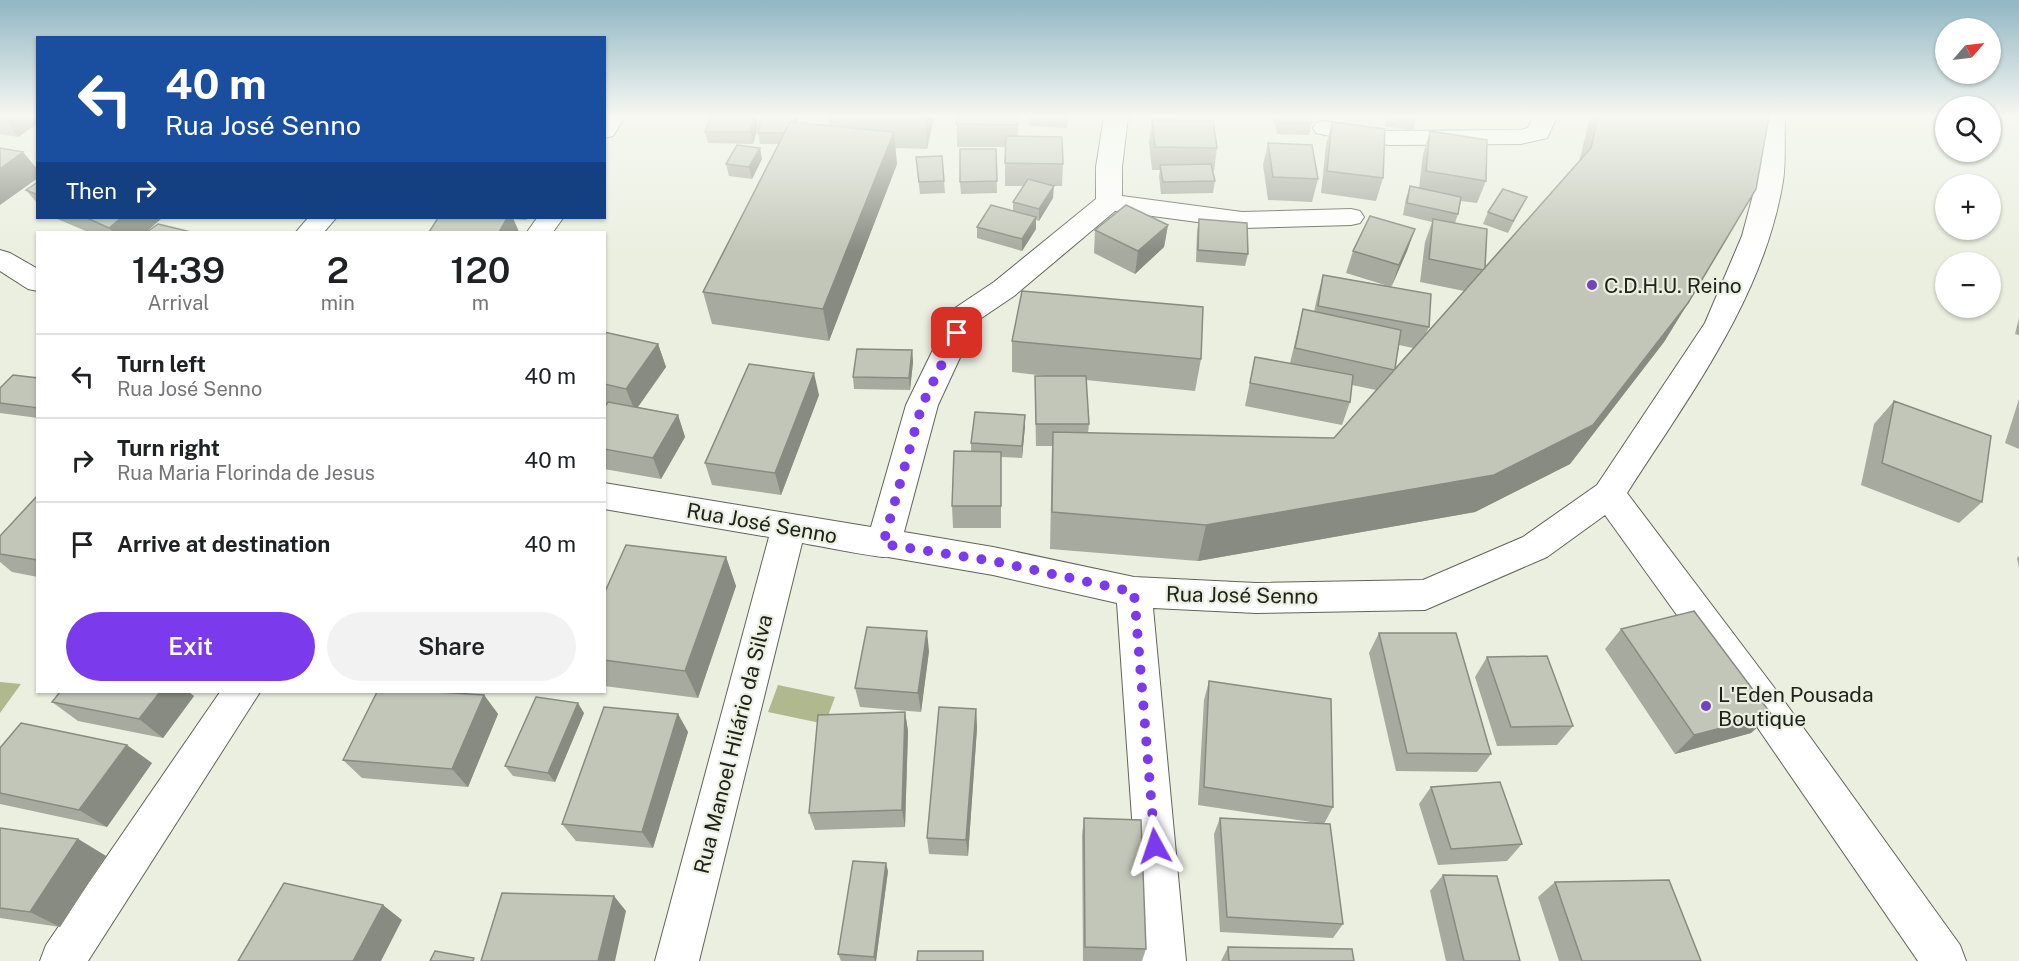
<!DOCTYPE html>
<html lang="en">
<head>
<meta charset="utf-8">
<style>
  :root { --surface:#fff; --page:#f2f2f2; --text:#202124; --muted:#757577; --line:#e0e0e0; --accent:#7c3aed }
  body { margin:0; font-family:"Public Sans",sans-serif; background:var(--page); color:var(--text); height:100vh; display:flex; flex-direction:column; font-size:22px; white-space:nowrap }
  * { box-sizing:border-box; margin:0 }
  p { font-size:20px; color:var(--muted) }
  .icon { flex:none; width:33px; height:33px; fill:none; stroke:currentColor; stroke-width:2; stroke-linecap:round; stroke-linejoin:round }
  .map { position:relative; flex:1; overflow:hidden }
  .details { position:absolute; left:36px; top:231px; width:570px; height:462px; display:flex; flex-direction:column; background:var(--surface); border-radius:0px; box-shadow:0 2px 4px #0004 }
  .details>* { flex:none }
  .guide { position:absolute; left:36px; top:36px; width:570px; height:183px; border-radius:0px; box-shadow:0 2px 4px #0004; background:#1a4fa0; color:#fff; overflow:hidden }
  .needle { width:39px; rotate:62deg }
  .controls { position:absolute; left:1935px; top:18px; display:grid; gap:12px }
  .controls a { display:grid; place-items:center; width:66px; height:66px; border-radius:50%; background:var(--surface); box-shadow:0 2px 4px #0004; font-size:30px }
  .pin { position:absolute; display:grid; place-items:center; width:51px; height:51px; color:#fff; margin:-26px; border-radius:12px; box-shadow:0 3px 9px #0006 }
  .me { position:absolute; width:66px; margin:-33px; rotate:355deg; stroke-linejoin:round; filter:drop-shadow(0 0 4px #0008) }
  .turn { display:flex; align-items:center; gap:21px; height:126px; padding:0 30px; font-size:27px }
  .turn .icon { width:78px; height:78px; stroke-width:2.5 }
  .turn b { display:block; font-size:42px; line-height:51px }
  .then { display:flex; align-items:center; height:57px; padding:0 30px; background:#0003; gap:12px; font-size:22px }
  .eta { display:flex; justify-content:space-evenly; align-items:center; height:102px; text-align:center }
  .eta b { font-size:36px; font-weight:600; line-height:42px }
  .cta { display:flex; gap:12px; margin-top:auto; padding:12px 30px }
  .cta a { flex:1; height:69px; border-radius:36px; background:var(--accent); color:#fff; font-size:24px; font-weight:600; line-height:69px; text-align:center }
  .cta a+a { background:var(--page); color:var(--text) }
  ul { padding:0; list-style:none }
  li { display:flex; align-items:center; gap:18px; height:84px; padding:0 30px; border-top:2px solid var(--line) }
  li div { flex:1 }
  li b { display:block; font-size:22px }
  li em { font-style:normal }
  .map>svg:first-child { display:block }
  .water { fill:#b0b98d }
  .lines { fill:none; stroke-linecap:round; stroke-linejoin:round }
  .minor-casing { stroke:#616458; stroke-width:2 }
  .minor { fill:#fff; fill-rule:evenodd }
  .wall { fill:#a7aa9e; fill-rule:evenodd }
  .shaded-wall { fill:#888b81 }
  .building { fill:#c2c6b8; stroke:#888b81; stroke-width:1.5 }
  .route { stroke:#7c3aed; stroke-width:10; stroke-dasharray:0 18 }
  .poi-dot { fill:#7243bb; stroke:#ebefe0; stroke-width:2 }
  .labels { text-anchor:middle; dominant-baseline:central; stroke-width:4.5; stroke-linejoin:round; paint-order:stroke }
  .poi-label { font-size:21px; fill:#20211c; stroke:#ebefe0; text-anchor:start }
  .street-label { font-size:21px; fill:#20211c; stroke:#ebefe0 }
</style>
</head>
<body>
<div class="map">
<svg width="2019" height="961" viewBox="0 0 2019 961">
  <rect width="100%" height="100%" fill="#ebefe0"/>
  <path class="water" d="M0 682 21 684 0 713Z
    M778 685 835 697 825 724 768 712Z"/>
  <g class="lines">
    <g class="minor-casing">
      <path id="minor" d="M604 117H625L613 136 604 138Z
        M1104 117H1128L1122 167V196L1242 212 1351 209 1360 211 1364 217 1360 223 1351 225 1242 228 1115 211 1014 296 977 321 938 405 904 532 993 547 1134 577 1256 583 1423 580 1523 537 1597 485 1705 323 1742 236 1757 180 1761 117H1785C1784 138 1786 161 1783 181 1764 298 1689 396 1627 493L1779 694 1960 945 1966 961H1918L1751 718 1605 515 1547 557 1425 610 1256 613 1153 608 1186 961H1142L1117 603 993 575 888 557C883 559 814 545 802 543L699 961H655L769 537 604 509V483L871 527 906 405 950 315 955 308 994 282 1096 199V167Z
        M1533 117H1557L1547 138 1521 144 1389 145 1325 135 1316 133 1313 128 1316 123 1325 121 1389 131 1521 130 1528 128Z
        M308 218H336L324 232H296Z
        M537 218H563L553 232H527Z
        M0 250 10 253 38 269V291L28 289 0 271Z
        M220 692H260L88 961H40L46 945Z"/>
    </g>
    <use href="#minor" class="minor"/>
  </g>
  <path class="wall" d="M0 117H38V123L18 137 0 134Z
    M797 117 798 123 829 126 828 117H934L927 149 895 148 897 164 829 341 712 324 703 292 778 144H760L758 133Z
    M957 117H1018V136L1063 164 1062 186H1053V198L1039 221 1036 220V229L1022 251 977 238V227L1013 211V202L1023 186H1005V147H957Z
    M1029 117H1068L1067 128 1029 126Z
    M1273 117H1311L1312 123 1309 135 1277 134Z
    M1386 117H1417L1413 131 1385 126Z
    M1590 117H1769L1688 303 1664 342 1570 464 1475 512 1198 561 1050 549 1052 446H1036L1035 398V376H1046L1012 372V341L1201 359 1195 391 1086 380 1089 424 1088 433 1334 438 1376 390 1352 385 1350 402 1342 425 1245 406 1255 357 1290 363 1303 309 1314 312 1317 298 1323 275 1388 286 1346 273 1353 251 1415 229 1407 251 1391 287 1429 327 1426 333 1464 291 1420 282 1425 242 1432 222 1403 215 1406 198 1410 186 1419 188 1423 154 1430 131 1486 181 1477 203 1461 201 1458 214 1455 223 1485 268 1579 162ZM1399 345 1413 348 1395 368Z
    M1152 120 1217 148 1214 171H1213L1215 181 1213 193 1161 194 1159 176 1160 170H1152L1149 142Z
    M1332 122 1383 178 1376 201 1321 193 1326 145Z
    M758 127 753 144 708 143 705 132Z
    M1268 143 1318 179 1312 202 1268 200 1263 165Z
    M996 149 997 193 961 194 960 182Z
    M762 159 752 179 729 176 726 164Z
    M917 169 944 181 945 193 920 194Z
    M38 182V204L26 190Z
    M1521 208 1508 233 1483 224 1488 212Z
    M55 218H162L146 232H88Z
    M438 218H528L526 220 513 219 519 232H429Z
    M1199 219 1248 254 1245 266 1196 262 1197 231Z
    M1168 225 1164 247 1135 274 1094 253 1095 230Z
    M2019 318V335L2015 334Z
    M604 332 658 344 666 367 638 407 678 415 685 437 661 479 604 469V408L606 404H604Z
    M912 350 913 362 910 390 854 389 853 377Z
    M38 378V418L0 413V388Z
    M819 395 781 495 712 485 705 463Z
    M2019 399V449L2005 443Z
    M1894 401 1982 502 1959 523 1861 485 1874 424Z
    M1025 426 1022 458 1001 457V528H953L952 506 971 451V443Z
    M38 495V577L12 572 0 562V536Z
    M2019 556V568L2017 558Z
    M726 557 736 586 698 698 604 686V594Z
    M1621 629 1751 733 1675 754 1605 649Z
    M1379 633 1491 754 1477 772 1396 771 1369 653Z
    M929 651 921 712 860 707 855 688Z
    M1487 657 1573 726 1557 745 1497 746 1475 677Z
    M1209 681 1333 807 1324 824 1198 805 1204 700Z
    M484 695 498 714 468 787 362 778 343 760Z
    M194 696 163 738 78 721 52 702Z
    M976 709 977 728 968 856 929 854 927 838Z
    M905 712 908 731 905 827 815 830 809 813Z
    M584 713 555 782 513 776 505 766Z
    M678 714 688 732 653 848 576 841 562 824Z
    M0 748 152 763 107 827 0 804Z
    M1431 787 1522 844 1507 861 1438 865 1419 804Z
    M1084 818 1146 949 1142 961H1083L1082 835Z
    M1220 818 1343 924 1333 938 1220 932 1214 834Z
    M0 828 78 839 106 856 60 927 0 918Z
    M888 871 876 961H841L838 954Z
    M1443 875 1520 961H1446L1430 891Z
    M1555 882 1701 961H1559L1538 897Z
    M1228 947 1354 961H1221Z"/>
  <path class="shaded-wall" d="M3 117H38V123L18 137Z
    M755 117H756L758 127 753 144 750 132Z
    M795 117H797L798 123 792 133Z
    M925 117H934L927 149 925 118Z
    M894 132 897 164 829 341 823 309Z
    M760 148 762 159 752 179 749 167Z
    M23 152 38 170V178L0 205V169Z
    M1054 186 1053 198 1039 221V209Z
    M1036 217V229L1022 251V239Z
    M121 218H162L146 232H113L109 228Z
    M507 218H513L519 232H499Z
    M1168 225 1164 247 1135 274 1138 251Z
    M1415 229 1407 251 1391 288 1399 265Z
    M1688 303 1664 342 1570 464 1475 512 1198 561 1206 525Z
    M658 344 666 367 635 411 626 389Z
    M912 350 913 362 910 390 909 378Z
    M814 373 819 395 781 495 775 473Z
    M678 415 685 437 661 479 653 458Z
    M1025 415V426L1022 458V446Z
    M726 557 736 586 698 698 685 671Z
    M927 631 929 651 921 712 918 693Z
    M160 692H189L194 696 163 738 139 719Z
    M484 695 498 714 468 787 452 769Z
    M578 703 584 713 555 782 548 773Z
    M976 709 977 728 968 856 966 840Z
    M905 712 908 731 905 827 902 810Z
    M678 714 688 732 653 848 642 832Z
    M1772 715 1751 733 1675 754 1694 735Z
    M127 745 152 763 107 827 79 810Z
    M78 839 106 856 60 927 30 912Z
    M886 863 888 871 876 961H875L874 957Z
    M614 896 626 911 615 961H598Z
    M383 905 402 920 381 961H353Z"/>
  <path class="building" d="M710 117H755L750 132H705Z
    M761 117H795L794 122H790L784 133H758Z
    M957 117H1018V125L956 124Z
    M1278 117H1311L1312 123 1280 122Z
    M1598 117H1769L1756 189 1688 303 1593 425 1494 475 1206 525 1052 512 1053 432 1334 438 1591 148Z
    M1152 120 1213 121 1217 148 1155 147Z
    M790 122 894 132 823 309 703 292Z
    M1332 122 1385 129 1383 178 1327 171Z
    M1430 131 1487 140 1486 181 1426 171Z
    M1006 136 1062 137 1063 164 1005 163Z
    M1268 143 1312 145 1318 179 1273 177Z
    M737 145 760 148 749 167 726 164Z
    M0 148 23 152 0 169Z
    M960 149H996L997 181 960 182Z
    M942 156 944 181 919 182 916 157Z
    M1211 164 1215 181 1163 182 1160 165Z
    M1028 179 1054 186 1039 209 1013 202Z
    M38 182V195L26 190Z
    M1410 186 1461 197 1458 214 1407 203Z
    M1503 189 1527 197 1513 221 1488 212Z
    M991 205 1036 217 1022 239 977 227Z
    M1126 205 1168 225 1138 251 1095 230Z
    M1370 216 1415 229 1399 265 1353 251Z
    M87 218H121L109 228Z
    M438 218H507L499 232H429Z
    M1199 219 1247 223 1248 254 1198 250Z
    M1433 219 1487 229 1485 268 1483 270 1429 259Z
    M158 224 191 232H147Z
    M1323 275 1431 294 1429 327 1318 306Z
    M1022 291 1203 307 1201 359 1012 341Z
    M1303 309 1401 330 1395 368 1394 370 1295 348Z
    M604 332 658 344 626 389 604 384Z
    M857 349 912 350 909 378 853 377Z
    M1255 357 1353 375 1350 402 1250 383Z
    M749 364 814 373 775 473 705 463Z
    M13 375 38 378V408L0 403V388Z
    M1035 376H1086L1089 424H1036Z
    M1894 401 1991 436 1982 502 1882 463Z
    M608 402 678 415 653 458 604 449V408Z
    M975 412 1025 415 1022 446 971 443Z
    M954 451 1001 452V506H952Z
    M38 495V560L0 554V536Z
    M626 545 726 557 685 671 604 660V594Z
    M1694 611 1772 715 1694 735 1621 629Z
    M867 627 927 631 918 693 855 688Z
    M1379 633H1456L1491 754 1407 753Z
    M1547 656 1573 726 1511 727 1487 657Z
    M1209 681 1331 699 1333 807 1204 787Z
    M60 692H160L139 719 52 702Z
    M377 692H438L484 695 452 769 343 760Z
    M536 697 578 703 548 773 505 766Z
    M604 707 678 714 642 832 562 824Z
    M939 707 976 709 966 840 927 838Z
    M905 712 902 810 809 813 818 715Z
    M21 723 127 745 79 810 0 793V748Z
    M1500 782 1522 844 1451 849 1431 787Z
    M1084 818 1141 820 1146 949 1085 947Z
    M1220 818 1330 824 1343 924 1227 917Z
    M0 828 78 839 30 912 0 908Z
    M853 861 886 863 874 957 838 954Z
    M1443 875 1497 876 1520 961H1464Z
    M1669 880 1701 961H1582L1555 882Z
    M284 883 383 905 353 961H238Z
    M502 893 614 896 598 961H481Z
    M1228 947 1352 949 1354 961H1229Z
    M435 951 474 958 473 961H430Z
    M918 951H983V961H917Z"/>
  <linearGradient id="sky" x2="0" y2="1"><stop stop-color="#91b6c4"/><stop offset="0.46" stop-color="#f6f8f1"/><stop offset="1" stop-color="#f6f8f1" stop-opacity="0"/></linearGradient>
  <rect width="2019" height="252" fill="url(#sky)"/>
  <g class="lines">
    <path class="route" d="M957 333 922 405 883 544 993 561 1134 592 1155 846"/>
  </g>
  <g class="poi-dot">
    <circle cx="1592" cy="285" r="6"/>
    <circle cx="1706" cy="706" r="6"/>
  </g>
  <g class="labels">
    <g class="poi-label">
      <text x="1604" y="285">C.D.H.U. Reino</text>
      <text x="1718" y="694">L'Eden Pousada<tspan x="1718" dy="24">Boutique</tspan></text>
    </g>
    <g class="street-label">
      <text transform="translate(762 523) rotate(10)">Rua José Senno</text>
      <text transform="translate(1242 595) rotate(1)">Rua José Senno</text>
      <text transform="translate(733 744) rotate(-76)">Rua Manoel Hilário da Silva</text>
    </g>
  </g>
</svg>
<div class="controls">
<a><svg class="needle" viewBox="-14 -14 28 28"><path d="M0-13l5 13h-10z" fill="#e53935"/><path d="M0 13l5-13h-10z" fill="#757577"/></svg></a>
<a><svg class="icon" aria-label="search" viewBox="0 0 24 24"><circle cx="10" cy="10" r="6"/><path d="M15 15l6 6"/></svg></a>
<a>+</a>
<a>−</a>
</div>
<div class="pin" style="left:957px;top:333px;background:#d93025"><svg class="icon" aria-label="arrive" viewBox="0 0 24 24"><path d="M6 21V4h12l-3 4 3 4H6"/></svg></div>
<svg class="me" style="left:1155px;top:846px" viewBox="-20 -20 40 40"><path d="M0-17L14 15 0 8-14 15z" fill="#7c3aed" stroke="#fff" stroke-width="4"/></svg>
<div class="guide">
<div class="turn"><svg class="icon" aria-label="left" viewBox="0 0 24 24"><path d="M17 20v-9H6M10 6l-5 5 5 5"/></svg><div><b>40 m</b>Rua José Senno</div></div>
<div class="then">Then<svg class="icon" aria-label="right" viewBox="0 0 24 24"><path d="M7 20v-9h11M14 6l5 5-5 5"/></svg></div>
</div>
<section class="details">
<div class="eta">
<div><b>14:39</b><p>Arrival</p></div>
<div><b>2</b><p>min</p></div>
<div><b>120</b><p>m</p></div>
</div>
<ul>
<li><svg class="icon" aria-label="left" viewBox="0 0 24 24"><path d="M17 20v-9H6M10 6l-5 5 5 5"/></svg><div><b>Turn left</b><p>Rua José Senno</p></div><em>40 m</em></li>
<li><svg class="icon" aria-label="right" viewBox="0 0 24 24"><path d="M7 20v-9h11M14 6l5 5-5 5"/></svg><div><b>Turn right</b><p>Rua Maria Florinda de Jesus</p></div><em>40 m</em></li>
<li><svg class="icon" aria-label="arrive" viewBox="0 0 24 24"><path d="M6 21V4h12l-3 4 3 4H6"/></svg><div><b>Arrive at destination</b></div><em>40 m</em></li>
</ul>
<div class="cta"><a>Exit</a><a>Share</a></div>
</section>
</div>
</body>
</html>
